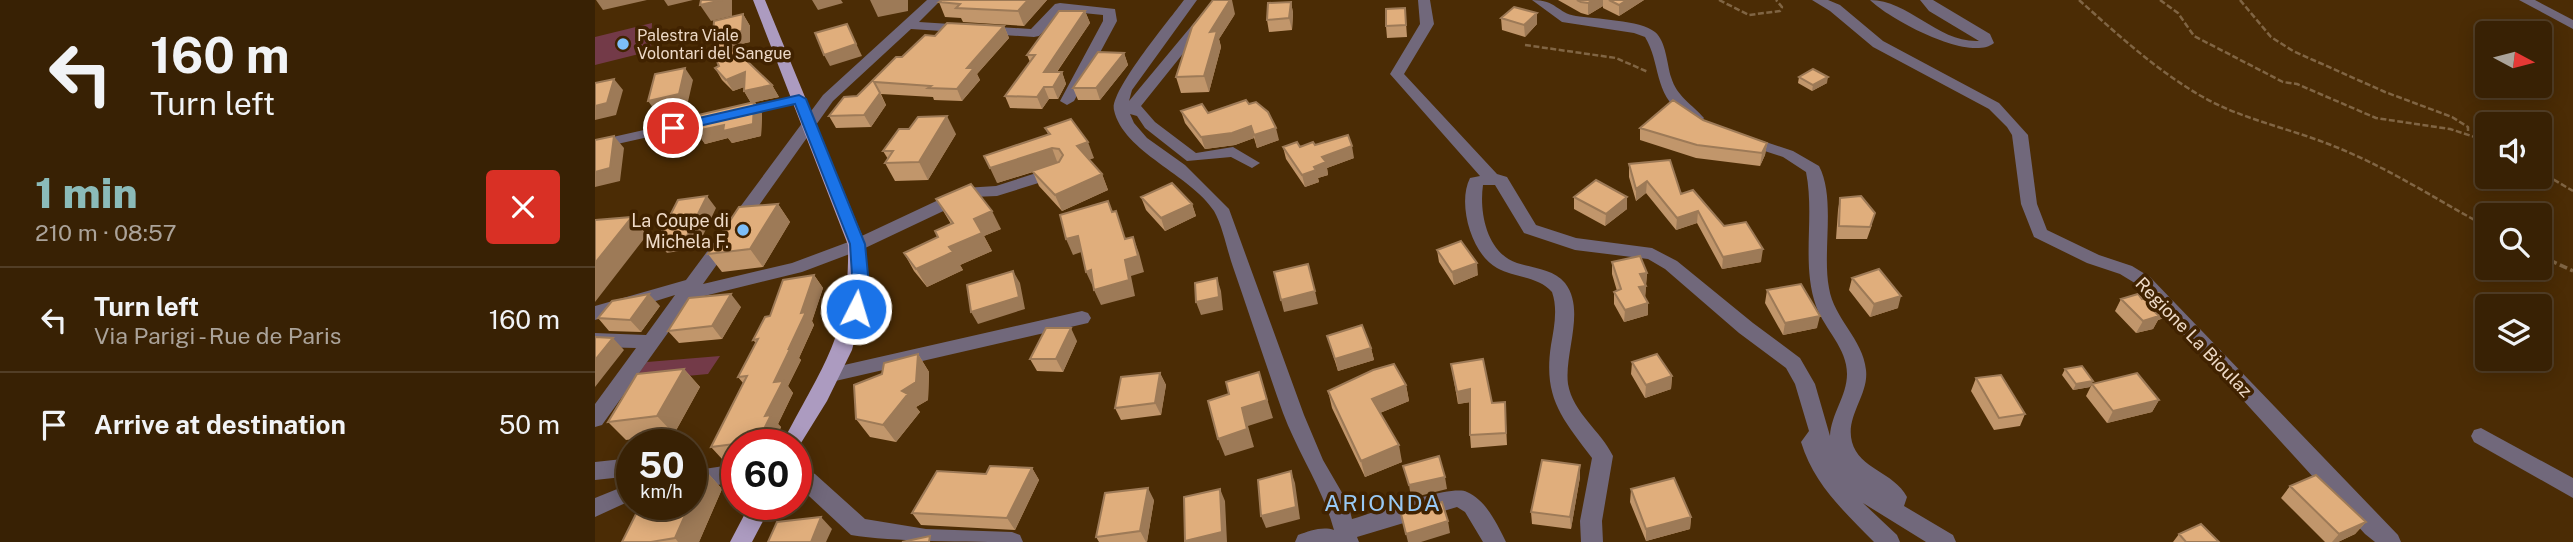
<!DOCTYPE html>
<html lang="en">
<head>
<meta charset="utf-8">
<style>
  :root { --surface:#382104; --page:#3f290e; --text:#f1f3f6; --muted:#aba39a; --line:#523e26; --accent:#8bbbb9 }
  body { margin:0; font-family:"Public Sans",sans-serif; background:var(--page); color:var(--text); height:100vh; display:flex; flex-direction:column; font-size:26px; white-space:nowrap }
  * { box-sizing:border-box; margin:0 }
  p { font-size:23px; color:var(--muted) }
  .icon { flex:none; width:38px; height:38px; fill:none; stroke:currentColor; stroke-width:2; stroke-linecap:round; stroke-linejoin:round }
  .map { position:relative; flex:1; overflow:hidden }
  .details { display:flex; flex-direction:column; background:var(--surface); width:595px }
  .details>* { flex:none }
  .guide { background:#382104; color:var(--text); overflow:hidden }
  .needle { width:46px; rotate:97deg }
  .buttons { position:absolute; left:1880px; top:21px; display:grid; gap:14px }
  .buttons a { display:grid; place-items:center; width:77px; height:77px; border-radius:7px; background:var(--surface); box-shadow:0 4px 18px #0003,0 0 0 2px var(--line); font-size:35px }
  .speed { position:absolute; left:21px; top:429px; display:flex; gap:14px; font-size:35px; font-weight:700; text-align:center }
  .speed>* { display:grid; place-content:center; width:91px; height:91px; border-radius:50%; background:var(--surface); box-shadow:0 4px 18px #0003,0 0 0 2px var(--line); line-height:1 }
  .speed small { font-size:18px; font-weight:400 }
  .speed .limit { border:10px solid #d22; background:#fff; color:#111 }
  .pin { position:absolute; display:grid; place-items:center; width:60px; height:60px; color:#fff; margin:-30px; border:4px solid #fff; border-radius:50%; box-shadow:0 2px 7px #0007 }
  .me { position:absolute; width:77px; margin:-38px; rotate:5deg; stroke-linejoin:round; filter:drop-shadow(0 0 5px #0008) }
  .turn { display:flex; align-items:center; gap:24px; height:147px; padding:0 35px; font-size:32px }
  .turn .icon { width:91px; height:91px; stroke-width:2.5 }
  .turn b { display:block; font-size:49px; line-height:60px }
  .round { display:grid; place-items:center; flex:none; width:74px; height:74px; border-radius:7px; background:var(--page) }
  .head { display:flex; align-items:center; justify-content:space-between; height:119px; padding:0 35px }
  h1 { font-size:42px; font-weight:800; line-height:52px; color:var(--accent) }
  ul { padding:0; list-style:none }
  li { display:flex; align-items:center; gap:21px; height:105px; padding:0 35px; border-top:2px solid var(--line) }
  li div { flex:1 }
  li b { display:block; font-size:26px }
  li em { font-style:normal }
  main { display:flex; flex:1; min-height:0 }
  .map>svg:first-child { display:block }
  .green { fill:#733a48 }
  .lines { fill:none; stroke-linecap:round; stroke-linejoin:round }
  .path-far1 { stroke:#806544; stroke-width:2.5; stroke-dasharray:6 2.5; stroke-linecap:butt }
  .path { stroke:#806544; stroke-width:3.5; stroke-dasharray:8 3.5; stroke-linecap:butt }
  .minor { fill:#71687b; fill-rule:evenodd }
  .major { fill:#ac9bc0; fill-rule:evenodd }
  .wall { fill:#c1966b }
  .shaded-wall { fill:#9d7a57 }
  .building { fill:#e0ae7c; stroke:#9d7a57; stroke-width:2 }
  .route { fill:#1a73e8; stroke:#114b97; stroke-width:2 }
  .poi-dot { fill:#7cbef9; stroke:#402200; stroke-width:2.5 }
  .labels { text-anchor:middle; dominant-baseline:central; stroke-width:7; stroke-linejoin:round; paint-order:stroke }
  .far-poi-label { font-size:16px; fill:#eedac7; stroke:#402200; text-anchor:start }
  .poi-label { font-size:18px; fill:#eedac7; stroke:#402200; text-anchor:end }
  .street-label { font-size:18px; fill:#eedac7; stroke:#402200 }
  .near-neighbourhood-label { font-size:23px; letter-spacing:2px; fill:#98c9f4; stroke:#402200 }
</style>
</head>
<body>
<main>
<section class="details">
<div class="guide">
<div class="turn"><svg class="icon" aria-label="left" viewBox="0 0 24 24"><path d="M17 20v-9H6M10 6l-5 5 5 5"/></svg><div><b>160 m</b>Turn left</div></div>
</div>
<div class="head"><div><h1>1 min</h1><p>210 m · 08:57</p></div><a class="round" style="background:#d93025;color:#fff"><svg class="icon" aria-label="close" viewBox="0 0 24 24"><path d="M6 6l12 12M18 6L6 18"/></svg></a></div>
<ul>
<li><svg class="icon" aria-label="left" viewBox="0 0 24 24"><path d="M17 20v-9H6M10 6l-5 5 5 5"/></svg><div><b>Turn left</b><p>Via Parigi - Rue de Paris</p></div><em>160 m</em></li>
<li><svg class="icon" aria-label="arrive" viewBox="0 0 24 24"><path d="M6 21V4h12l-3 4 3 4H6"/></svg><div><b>Arrive at destination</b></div><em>50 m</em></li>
</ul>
</section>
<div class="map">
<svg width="1978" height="542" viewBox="0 0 1978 542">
  <rect width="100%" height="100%" fill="#4b2c05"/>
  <path class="green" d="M57 23 56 51 0 65V37Z
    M125 356 113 374 38 381 52 362Z"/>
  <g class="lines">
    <path class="path-far1" d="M1124 0 1154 15 1185 11 1187 7 1181 0
      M1484 0C1522 34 1561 70 1606 96 1646 119 1693 128 1736 145 1790 166 1841 199 1892 227
      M1565 0 1583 13 1599 36 1688 82 1702 84 1781 118 1855 129 1892 141
      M1645 0 1676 37 1698 51 1790 92 1857 117 1873 127V132
      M930 45 1021 58 1053 72
      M1944 171 1978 191"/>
    <path class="path" d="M1944 255 1978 271"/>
    <path class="minor" d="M332 0H346L324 22 436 29 460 4 465 3 520 9 522 21 479 101 472 105 465 101 508 21V15L468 11 444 36 439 37 316 29 238 101 108 284 197 263 256 241 369 188 401 186 463 166 469 167 471 171 469 175 402 196 378 197 268 249 207 272 97 299 7 425 0 427V404L41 348 0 347V333L51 335 80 295 0 320V306L91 280 228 95Z
      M589 0H602L537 90 534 101 618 0H631L546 106 560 122 601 153 638 147 665 163 657 168 636 157 592 161 550 128 542 116 535 114 539 123 552 138 590 165 634 209 709 415 728 460 753 503 757 519C778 513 856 484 872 492 891 500 902 524 911 542H888L870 512 862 507 762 537 764 542H700L703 535C715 531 727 526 739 530 728 489 703 453 688 413 671 365 655 316 638 267 632 250 628 227 619 211 596 175 528 152 519 110 514 92 575 19 589 0Z
      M823 0H835L839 24 809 74 902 174 912 177 941 225 981 238 1057 248 1082 261 1158 323 1205 358 1220 384 1235 436C1236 414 1252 396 1252 374 1252 348 1230 330 1221 306 1206 263 1220 217 1211 172L1188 157 1145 143 1142 140 1150 135 1198 151 1224 166C1241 198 1227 252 1234 288 1239 319 1268 339 1271 370 1274 395 1250 416 1257 442 1264 469 1299 472 1312 497L1309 506 1358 535 1361 542H1331L1268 503 1302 535 1305 542H1279C1249 511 1219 485 1206 442L1214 431 1200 384 1191 368 1144 333 1070 269 1053 259 980 250 929 233 900 185H888C884 213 892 253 922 263 938 268 959 269 970 283 991 310 969 353 973 384 978 413 1006 431 1018 456L1007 521 1008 542H986L985 521 997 458C967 418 948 398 956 345 959 328 963 309 957 292 943 276 920 278 902 268 876 254 862 203 875 178L885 176 795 74 825 24Z
      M937 0C962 0 962 13 981 16 999 19 1046 20 1060 32 1071 41 1072 64 1076 77 1082 97 1097 104 1109 118L1107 121C1098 123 1095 120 1088 115 1058 93 1066 63 1050 37L1039 33 967 22Z
      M1217 0H1233L1245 5 1288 41 1404 103 1433 135 1442 204 1452 230 1504 255 1537 266 1555 277 1803 535 1806 542H1780L1770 534 1543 285 1525 274 1492 263 1439 237 1426 204 1417 135 1412 127 1394 109 1278 47 1235 11Z
      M1275 0C1314 0 1343 43 1384 41L1334 11 1325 0H1338L1395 34 1399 43C1375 63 1294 19 1275 0Z
      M1924 0H1940L1978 20V29Z
      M204 95 211 99 209 102 0 149V141Z
      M487 311 493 313 496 318 493 323 236 382 229 380 226 375 229 370 236 368Z
      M1886 428 1978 478V498L1879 442 1876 436 1879 430Z
      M37 458V476L0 480V462Z
      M142 464V482L96 489V471Z
      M201 465 220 474 270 519 331 529 417 532 425 535 428 542C381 542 298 542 256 535L201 484Z
      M37 483V500L0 517V498Z"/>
    <path class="major" d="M158 0H170L271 245 269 302 257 350 232 401 201 451V444H187C226 367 255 338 253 245Z
      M155 504H177L157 542H135Z"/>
  </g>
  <path class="wall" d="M347 0H452L429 26 368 22 366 18 350 17 344 2Z
    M963 0H1049L1024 16 1008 8V6L993 15 986 13Z
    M696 2 698 13 697 30 674 32 672 20Z
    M810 8 812 37 792 38 791 26Z
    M490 11 495 23 462 72H467L471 84 463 99H454L447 109 415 108 410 96 435 62 432 55Z
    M148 14 155 26V42L137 46 177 85 184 97 160 102 167 114 166 136 137 143 133 138 110 144 101 131 156 103 149 91V87L138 91 127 80 120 68 124 66Z
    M640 14 624 39 626 47 614 92 586 93 581 77Z
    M906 18 942 24 930 37 907 30Z
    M409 26 414 38 382 74 385 80 367 101 339 100 338 97 286 94 291 105 276 127 241 128 234 116 262 96 307 57 340 36Z
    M529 53 533 65 505 100H483L478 88Z
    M1204 77 1232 83 1217 91 1203 83Z
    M586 111 613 113 684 140 662 148 659 138 640 145 610 149 590 123Z
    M1108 120 1172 143 1170 155 1165 166 1101 158 1045 140V128Z
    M450 128 499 158 494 159 507 174 513 190 467 211 444 186 438 172 402 183 453 134Z
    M361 134 333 180 300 181 290 163 293 159 288 151Z
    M720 145 759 158 732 168 733 175 723 178 724 182 710 187 691 159 688 147Z
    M1034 164 1086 194 1129 226 1166 262 1127 269 1102 223 1081 230 1051 193 1041 201 1034 177Z
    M546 197 597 204 601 216 570 231 551 210Z
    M979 197 1032 209 1010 226 979 209Z
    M1245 198 1277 225 1272 239H1241L1243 210Z
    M341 199 406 229 389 236 397 251 365 265 368 270 332 287 319 271 309 253 343 237 356 224Z
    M183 204 195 222 168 267 127 272 113 254Z
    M842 250 883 275 859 285 844 262Z
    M1017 262 1052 273 1050 298 1053 303V315L1029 322 1019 304V292L1022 291 1017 274Z
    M219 275 228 288 217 321 219 325 204 358 206 360 193 386 198 393 183 424 186 427 178 444H142V457L127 459 116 447 148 383 143 377 161 343 158 340 175 316Z
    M1257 278 1303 308 1275 317 1254 290Z
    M1172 290 1222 328 1188 335 1170 303Z
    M1526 299H1547L1576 305 1569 318 1563 320 1558 329 1541 333 1520 311Z
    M65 306 46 332 14 331 3 318Z
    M146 307 127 339 84 343 73 331Z
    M732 336 776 348 779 360 743 371Z
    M482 341 468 372 442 371 435 359Z
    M323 354 334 372 333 400 321 407 325 412 301 442 275 437 261 419 287 374Z
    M1037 362 1077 376 1076 389 1050 398 1036 374Z
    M856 364 897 403 910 402 912 445 876 448 875 435V402L863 404Z
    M89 369 105 387 79 434 31 440 13 422Z
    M1470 369 1498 381 1495 387 1478 390 1467 375Z
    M565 373 571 385 566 415 526 420 520 408Z
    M1381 378 1430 414 1425 426 1399 430 1376 391Z
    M1497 384 1564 400 1557 412 1512 423 1491 396Z
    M811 385 814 401 785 413 807 462 770 477 737 408 733 391Z
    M985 465V477L976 529 937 524 936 512Z
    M437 468 444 480 420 530 326 525 317 513 391 474Z
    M111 471 127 489 104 542H27Z
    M1695 486 1771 522 1760 534 1743 542H1730L1686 498Z
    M1036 489 1096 517 1095 529 1051 541 1035 502Z
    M559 500 552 542H504L501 537Z
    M1584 534 1624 542H1578Z"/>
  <path class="shaded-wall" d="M1 0H52L8 10Z
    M69 0H98L73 6Z
    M127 0H137V16L116 21 105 5Z
    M217 0H246L248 3 223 10Z
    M275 0H313V11L283 17Z
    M433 0H452L429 26 423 11Z
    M635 0H637L640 14 624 39 626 47 614 92 609 76 615 32Z
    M998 0H1008V6L993 15V3Z
    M1032 0H1049L1024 16V5Z
    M696 2 698 13 697 30 694 18Z
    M490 11 495 23 454 83 449 72Z
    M942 13V24L930 37 929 25Z
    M148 14 155 26V42L133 47 126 36Z
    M252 24 267 56 235 66 229 55Z
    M409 26 414 38 382 74 385 80 367 101 362 89 372 68Z
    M529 53 533 65 505 100 501 88Z
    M90 68 98 80 92 106 62 113 53 101Z
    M150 72 158 84 138 91 131 80Z
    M467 72 471 84 463 99 458 87Z
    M1233 77 1232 83 1217 91 1218 85Z
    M19 79 28 90 21 115 0 120V106Z
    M279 82 291 105 276 127 269 115Z
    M177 85 184 97 160 102 167 114 166 136 137 143 133 138 110 144 101 131 156 103 149 91Z
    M449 87 454 99 447 109 442 97Z
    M352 116 361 134 333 180 324 162Z
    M656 126 659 138 640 145 610 149 606 137Z
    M681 128 684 140 662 148 659 135Z
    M19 136 29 148 25 181 0 187V172Z
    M493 142 499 158 488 162 482 146Z
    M1172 143 1170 155 1165 166 1167 153Z
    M757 146 759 158 732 168 733 175 723 178 724 182 710 187 707 175 719 167 727 157Z
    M457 148 463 164 402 183 395 168Z
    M507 174 513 190 467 211 460 195Z
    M1052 181 1051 193 1041 201V189Z
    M112 196 121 208 102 248 72 253 62 241Z
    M1032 197V209L1010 226 1011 214Z
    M183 204 195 222 168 267 155 249Z
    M597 204 601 216 570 231 566 218Z
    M397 211 406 229 389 236 397 251 365 265 368 270 332 287 321 269 379 219Z
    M1103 211 1102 223 1081 230 1082 218Z
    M37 217 52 235 0 302V263Z
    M483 236 489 251 478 255 471 239Z
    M538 237 544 253 549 272 536 276 540 296 506 305 499 290 530 260Z
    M1168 249 1166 262 1127 269 1128 257Z
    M882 263 883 275 859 285 857 272Z
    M496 270 503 286 498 287 491 272Z
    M418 271 425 283 430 309 383 324 376 312Z
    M1052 273 1051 285 1045 274Z
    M219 275 228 288 217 321 219 325 204 358 206 360 193 386 198 393 183 424 186 427 178 444H166L163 441 179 382 194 348Z
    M622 278 626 291 628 310 606 315 601 302Z
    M1051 286 1050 298 1044 287Z
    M720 291 723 304 689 312 686 300Z
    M54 294 65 306 46 332 35 320Z
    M136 294 146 307 127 339 117 326Z
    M1306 296 1303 308 1275 317 1279 304Z
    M1053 303V315L1029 322 1030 310Z
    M1576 305 1569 318 1563 320 1558 329 1541 333 1548 321 1559 311Z
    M1225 316 1222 328 1188 335 1190 323Z
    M476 328 482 341 468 372 461 359Z
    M18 338 29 350 0 387V360Z
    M776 348 779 360 743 371 740 359Z
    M323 354 334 372 333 400 321 407 325 412 301 442 288 425 307 391Z
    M89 369 105 387 79 434 62 416Z
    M664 372 678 418 653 426 659 447 630 456 623 439 647 408Z
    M565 373 571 385 566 415 560 403Z
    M1077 376 1076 389 1050 398 1051 385Z
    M1498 381 1495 387 1478 390 1481 384Z
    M811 385 814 401 780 415 777 399Z
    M875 389 876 402 863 404 862 392Z
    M1564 400 1557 412 1512 423 1518 411Z
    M804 445 807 462 770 477 766 461Z
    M985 465V477L976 529 975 517Z
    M437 468 444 480 420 530 412 518Z
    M111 471 127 489 104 542H83L80 538Z
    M696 471 700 483 705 519 671 528 666 516Z
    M850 477 852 489 816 498 814 485Z
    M553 488 559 500 552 542H551L545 531Z
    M625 489 630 501 632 542H591L590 541Z
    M226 517 237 529 231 542H216Z
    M1096 517 1095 529 1051 541V529Z
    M853 521 855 533 826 542H813L811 534Z
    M1771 522 1760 534 1743 542H1737L1744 534Z"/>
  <path class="building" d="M106 0H127L105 5Z
    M347 0H433L423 11 361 8 365 4 344 2Z
    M618 0H635L615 32 622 31 609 76 581 77 597 27Z
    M982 0H998L993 3 986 2Z
    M1014 0H1032L1024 5Z
    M696 2 694 18 672 20 673 3Z
    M919 7 942 13 929 25 906 18Z
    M810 8 811 25 791 26V9Z
    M464 11H490L449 72H467L458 87H449L442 97 410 96 440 55H432Z
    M148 14 147 31 126 36 177 85 149 91 150 72 131 80 120 68 124 66 117 50 119 21Z
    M352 23 409 26 372 68H379L362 89 333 88 336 86 279 82 285 93 269 115 234 116 249 97 262 96 301 57H307L330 35 340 36Z
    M252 24 261 44 229 55 220 33Z
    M503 52 529 53 501 88H478Z
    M90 68 84 94 53 101 60 74Z
    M1218 69 1233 77 1218 85 1204 77Z
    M19 79 12 103 0 106V83Z
    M651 100 654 104 661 102 673 112 681 128 659 135 656 126 637 133 606 137 586 111 607 104 613 113Z
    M1078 100 1108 120 1172 143 1167 153 1102 145 1045 128Z
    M159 102 158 124 128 131 129 125 101 131 103 115Z
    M352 116 324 162 290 163 298 151H288L304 129H314L323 117Z
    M476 119 493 142 482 146 507 174 460 195 437 171 464 162 468 155 464 149 457 148 395 168 389 156 455 134 450 128Z
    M753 135 757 146 727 157 731 162 719 167 721 170 707 175 688 147 702 142 705 147 718 142 720 145Z
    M19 136 15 168 0 172V140Z
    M1075 160 1086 194 1098 190 1129 226 1151 222 1168 249 1128 257 1103 211 1082 218 1052 181 1041 189 1034 164Z
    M1001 180 1032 197 1011 214 979 197Z
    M577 183 597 204 566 218 546 197Z
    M376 184 397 211 379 219 387 233 354 247 358 252 321 269 309 253 343 237 340 231 358 223 341 199Z
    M112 196 92 236 62 241 83 200Z
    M1266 196 1280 213 1275 227 1244 226 1245 198Z
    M513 201 517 212 521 211 530 239 538 237 543 256 530 260 534 280 499 290 496 270 491 272 483 236 471 239 465 215Z
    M183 204 155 249 113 254 144 207Z
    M37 217 0 263V220Z
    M866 241 882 263 857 272 842 250Z
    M1045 256 1052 273 1045 274 1051 286 1044 287 1053 303 1030 310 1019 292 1026 289 1017 262Z
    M713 264 720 291 686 300 679 272Z
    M1284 269 1306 296 1279 304 1257 278Z
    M418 271 424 297 376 312 372 285Z
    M219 275 206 313 211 312 194 348 196 347 179 382 188 381 170 416 176 415 163 441 116 447 152 376 143 377 163 339 158 340 170 317 175 316 188 280Z
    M622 278 624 297 601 302 600 283Z
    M1206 284 1225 316 1190 323 1172 290Z
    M1564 293 1576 305 1559 311 1564 316 1548 321 1526 299 1543 294 1547 299Z
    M54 294 35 320 3 318 17 301Z
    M136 294 117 326 73 331 94 298Z
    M767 325 776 348 740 359 732 336Z
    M451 328H476L461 359H435Z
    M0 337 18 338 0 360Z
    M323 354 321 382 307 391 313 394 288 425 261 419 259 385 287 374 289 363Z
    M1062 354 1077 376 1051 385 1037 362Z
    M888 359 897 403 910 402 911 433 875 435V389L862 392 856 364Z
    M799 364 811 385 777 399 804 445 766 461 733 391 778 370Z
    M1487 366 1498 381 1481 384 1470 369Z
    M89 369 62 416 13 422 42 374Z
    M664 372 672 400 647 408 652 429 623 439 613 401 634 394 631 382Z
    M565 373 560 403 520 408 526 377Z
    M1542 373 1564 400 1518 411 1497 384Z
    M1406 375 1430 414 1404 418 1381 378Z
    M844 456 850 477 814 485 808 466Z
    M947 460 985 465 975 517 936 512Z
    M395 466 437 468 412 518 317 513 342 471 391 474Z
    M111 471 96 502V473Z
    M696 471 701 507 666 516 663 480Z
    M1721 475 1771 522 1744 534 1695 486Z
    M1079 478 1096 517 1051 529 1036 489Z
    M553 488 545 531 501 537 510 493Z
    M625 489 627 532 590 541 589 497Z
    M847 502 853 521 811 534 806 514Z
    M46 504H95L80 538 56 542H27Z
    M226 517 216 542H173L182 522Z
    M1606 524 1624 542H1591L1584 534Z
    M335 536 334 542H307Z"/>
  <path class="route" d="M204 95 211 99 270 244 273 275 270 309 261 314 253 309 257 275 255 244 200 104 78 132 71 128 78 124Z"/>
  <g class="poi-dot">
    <circle cx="28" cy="44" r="7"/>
    <circle cx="148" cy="230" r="7"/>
  </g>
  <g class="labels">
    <g class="far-poi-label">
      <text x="42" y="35">Palestra Viale<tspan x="42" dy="18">Volontari del Sangue</tspan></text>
    </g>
    <g class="poi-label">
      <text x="134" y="220">La Coupe di<tspan x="134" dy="21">Michela F.</tspan></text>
    </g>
    <g class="street-label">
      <text transform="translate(1599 337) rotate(46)">Regione La Bioulaz</text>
    </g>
    <g class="near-neighbourhood-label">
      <text x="788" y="502">ARIONDA</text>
    </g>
  </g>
</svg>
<div class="buttons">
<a><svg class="needle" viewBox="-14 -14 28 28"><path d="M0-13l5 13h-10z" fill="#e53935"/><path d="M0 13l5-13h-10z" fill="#aba39a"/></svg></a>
<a><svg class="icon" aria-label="sound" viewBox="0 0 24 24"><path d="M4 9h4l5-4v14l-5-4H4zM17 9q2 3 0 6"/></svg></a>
<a><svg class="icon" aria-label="search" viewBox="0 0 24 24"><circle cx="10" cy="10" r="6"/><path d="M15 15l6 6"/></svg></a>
<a><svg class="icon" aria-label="layers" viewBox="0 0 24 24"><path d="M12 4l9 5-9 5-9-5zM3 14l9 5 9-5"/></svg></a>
</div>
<div class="speed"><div>50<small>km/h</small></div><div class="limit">60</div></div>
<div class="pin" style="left:78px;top:128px;background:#d93025"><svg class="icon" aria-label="arrive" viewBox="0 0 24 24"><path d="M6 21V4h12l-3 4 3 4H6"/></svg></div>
<svg class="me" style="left:261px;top:309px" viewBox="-20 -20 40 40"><circle r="17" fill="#1a73e8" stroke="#fff" stroke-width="3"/><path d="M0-11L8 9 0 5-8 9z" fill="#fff"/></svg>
</div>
</main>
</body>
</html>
